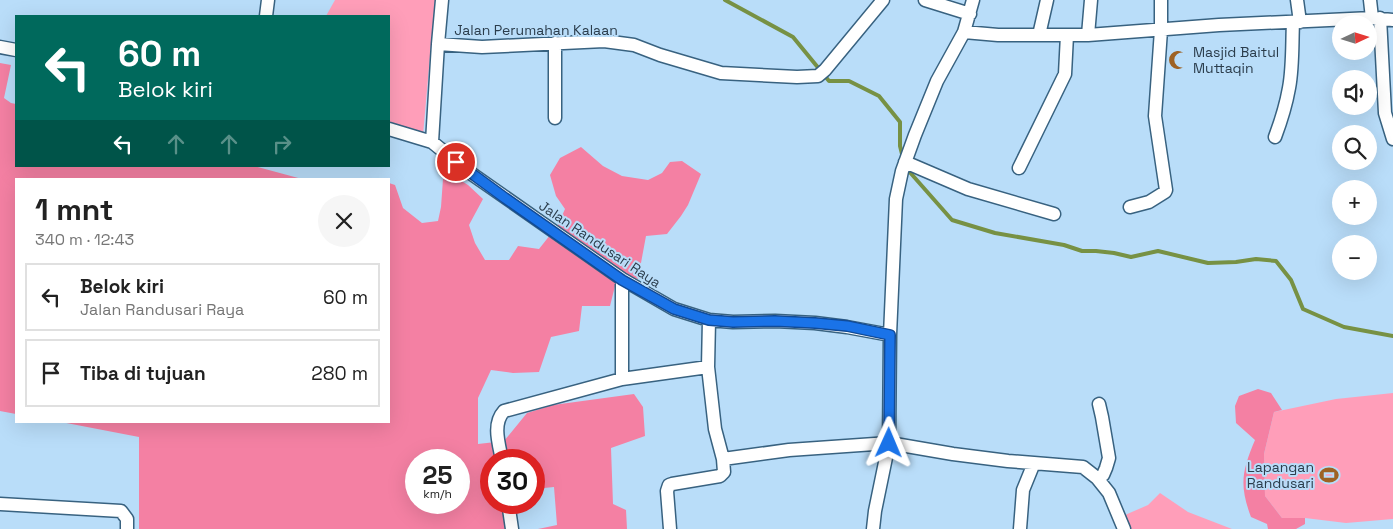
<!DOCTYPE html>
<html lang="id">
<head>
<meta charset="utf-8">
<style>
  :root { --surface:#fff; --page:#f6f6f6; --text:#222; --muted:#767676; --line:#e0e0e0 }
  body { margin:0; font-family:"Space Grotesk",sans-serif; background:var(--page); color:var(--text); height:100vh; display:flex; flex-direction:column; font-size:19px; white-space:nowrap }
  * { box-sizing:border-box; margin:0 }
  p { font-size:16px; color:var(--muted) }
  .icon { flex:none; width:28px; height:28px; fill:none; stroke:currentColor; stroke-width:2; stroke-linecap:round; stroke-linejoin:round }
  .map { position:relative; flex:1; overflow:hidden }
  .details { position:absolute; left:15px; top:178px; width:375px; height:245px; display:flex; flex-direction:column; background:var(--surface); border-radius:0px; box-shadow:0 5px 20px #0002 }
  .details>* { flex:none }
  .guide { position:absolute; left:15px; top:15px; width:375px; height:152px; border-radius:0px; box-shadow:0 5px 20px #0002; background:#00695c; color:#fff; overflow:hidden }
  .needle { width:32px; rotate:86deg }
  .tools { position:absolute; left:1332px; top:15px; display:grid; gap:10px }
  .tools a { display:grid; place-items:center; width:45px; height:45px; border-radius:50%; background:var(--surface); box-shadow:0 5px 20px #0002; font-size:25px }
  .speed { position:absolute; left:405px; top:449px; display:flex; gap:10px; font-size:25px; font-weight:700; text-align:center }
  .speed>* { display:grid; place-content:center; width:65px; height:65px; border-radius:50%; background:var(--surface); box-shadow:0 5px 20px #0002; line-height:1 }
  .speed small { font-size:12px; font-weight:400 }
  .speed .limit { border:8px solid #d22; background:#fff; color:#111 }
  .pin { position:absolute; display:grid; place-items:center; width:42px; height:42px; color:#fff; margin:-21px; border:2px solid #fff; border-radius:50%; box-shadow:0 1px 5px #0007 }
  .me { position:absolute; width:55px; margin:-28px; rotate:1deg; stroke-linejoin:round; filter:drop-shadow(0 0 4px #0008) }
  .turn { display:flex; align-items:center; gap:18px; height:105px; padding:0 20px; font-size:22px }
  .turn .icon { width:65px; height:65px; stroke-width:2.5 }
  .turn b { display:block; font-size:35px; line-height:42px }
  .lanes { display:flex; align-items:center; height:48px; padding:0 20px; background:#0003; justify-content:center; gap:25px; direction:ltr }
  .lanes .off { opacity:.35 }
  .round { display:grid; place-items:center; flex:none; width:52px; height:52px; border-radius:26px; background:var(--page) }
  .overview { display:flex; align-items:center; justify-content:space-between; height:85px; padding:0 20px }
  h1 { font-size:30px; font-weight:700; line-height:38px }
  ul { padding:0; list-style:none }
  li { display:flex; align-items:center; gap:15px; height:68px; margin:0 10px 8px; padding:0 10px; border:2px solid var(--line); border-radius:0px }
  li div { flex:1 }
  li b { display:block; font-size:19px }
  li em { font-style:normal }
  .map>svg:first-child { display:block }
  .green { fill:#ff9eb9 }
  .forest { fill:#f480a3; fill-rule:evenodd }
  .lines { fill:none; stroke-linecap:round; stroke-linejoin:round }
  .stream { stroke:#779144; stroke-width:4 }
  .minor-casing { stroke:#386280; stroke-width:15 }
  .minor { stroke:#fff; stroke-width:12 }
  .route-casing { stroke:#114b97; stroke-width:12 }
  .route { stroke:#1a73e8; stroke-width:9 }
  .labels { text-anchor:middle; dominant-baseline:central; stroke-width:4; stroke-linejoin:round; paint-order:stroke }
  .street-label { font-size:14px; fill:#2b3d4c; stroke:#b9ddf9 }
  .poi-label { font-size:14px; fill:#2b3d4c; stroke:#b9ddf9; text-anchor:start }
</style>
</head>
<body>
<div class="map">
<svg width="1393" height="529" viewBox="0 0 1393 529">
  <rect width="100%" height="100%" fill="#b9ddf9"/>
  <path class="green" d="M335 0H435L423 135 389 124V16H326Z
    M1393 393V519L1346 523 1305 518H1282L1265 496 1264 454 1274 412 1336 399Z
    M1160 493 1188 512 1232 529H1131L1125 515 1148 505Z"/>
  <path class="forest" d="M0 63 11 65 4 98 11 103 16 104V166H254L302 179H16V414L0 411Z
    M581 147 603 166 622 176 648 180 662 173 670 162 682 161 701 174 688 205 681 216 667 234 646 236 638 279 630 277 615 286 610 306H582L579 331 551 337 539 372 513 373 491 370 478 398V444L504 441 527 413 553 405 634 394 643 407 645 436 611 448 613 504 626 510 627 529H538L557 525 554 487 534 489V460H491V502L502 503 505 529H139V437L56 421H389V183L395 185 403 208 422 223 438 221 441 207 443 179 452 175 468 185 483 199 469 225 475 243 485 260H509L518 246 539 249 558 225 565 209 556 196 550 175 560 158ZM416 460H459V502H416Z
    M1258 389 1271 393 1282 410 1274 412 1264 454 1265 496 1282 518H1305V524L1296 529H1268L1267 524 1251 517C1239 485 1242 471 1255 440L1236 423 1235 406 1239 396Z"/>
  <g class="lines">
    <path class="stream" d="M725 0 793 37 829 81H849L879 96 900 122V146L903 158
      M907 169 952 220 995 233 1064 245 1082 251H1096L1114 253 1131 257 1158 251 1208 263 1236 262 1256 259 1276 261 1291 280 1303 309 1344 327 1393 336"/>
    <g class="minor-casing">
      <path id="minor" d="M925 0 970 14
        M1297 0 1300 22
        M1370 0 1372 18
        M266 16 268 0
        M1380 18 1385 113 1393 139
        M964 32 998 35H1088L1219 25 1372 18 1393 20
        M1039 35 1047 0
        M1088 35 1091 0
        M555 43V118
        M438 44 482 47 604 41 634 45 660 55 721 73 797 77 818 76 825 70 883 0
        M0 47 16 50
        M389 129 432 142 469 172 622 279 674 309 709 320 733 322 775 321 815 323 847 327 890 335
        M1275 137C1281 121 1286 105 1289 88 1293 67 1292 44 1293 22
        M432 142 438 44 442 0
        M905 162 968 189 1054 214
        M1019 168 1065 74 1067 35
        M1130 207 1149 202 1165 192 1166 190 1155 116 1161 30V0
        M622 279V379
        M723 459 789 450 889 443 953 454 1008 461 1083 467 1097 478 1109 493 1124 529
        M502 460C499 444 492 424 504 411L622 379 708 367
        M1097 478 1103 475 1106 468 1109 458 1102 417 1099 404
        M508 502 512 529
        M0 504 121 511 127 519V529
        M670 529 667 491 669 485 672 484 720 476 724 472 723 459 715 429 708 367 709 320
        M873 529 875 511 889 443 890 335 896 199 902 171 915 135 937 81 964 32 973 0
        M1020 529 1023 490 1034 463"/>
    </g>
    <use href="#minor" class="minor"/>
  </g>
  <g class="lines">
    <g class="route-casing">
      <path id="route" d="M456 162 505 198 622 280 674 309 709 320 733 322 775 321 815 323 847 326 890 335 889 443"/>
    </g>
    <use href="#route" class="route"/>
  </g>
  <defs>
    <g id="mosque-bare" transform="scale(1.5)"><path d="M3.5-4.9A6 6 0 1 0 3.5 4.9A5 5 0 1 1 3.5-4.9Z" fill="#9e6224" stroke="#b9ddf9" stroke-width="2.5" paint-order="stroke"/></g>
    <g id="stadium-bare" transform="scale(1.5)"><path d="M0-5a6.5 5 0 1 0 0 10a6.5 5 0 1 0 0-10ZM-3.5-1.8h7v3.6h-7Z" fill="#9e6224" stroke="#b9ddf9" stroke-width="2.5" paint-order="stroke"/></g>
  </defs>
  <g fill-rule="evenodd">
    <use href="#mosque-bare" x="1178" y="60"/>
    <use href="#stadium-bare" x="1329" y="475"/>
  </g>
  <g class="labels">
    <g class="street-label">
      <text x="536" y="30">Jalan Perumahan Kalaan</text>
      <text transform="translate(600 244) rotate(34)">Jalan Randusari Raya</text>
    </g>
    <g class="poi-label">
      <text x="1193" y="52">Masjid Baitul<tspan x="1193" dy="16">Muttaqin</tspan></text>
      <text x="1314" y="467" text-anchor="end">Lapangan<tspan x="1314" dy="16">Randusari</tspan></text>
    </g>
  </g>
</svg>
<div class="tools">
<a><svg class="needle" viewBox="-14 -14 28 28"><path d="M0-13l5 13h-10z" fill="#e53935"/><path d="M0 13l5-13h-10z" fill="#767676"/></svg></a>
<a><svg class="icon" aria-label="sound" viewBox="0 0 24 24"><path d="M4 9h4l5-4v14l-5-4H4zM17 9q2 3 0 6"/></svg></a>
<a><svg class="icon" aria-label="search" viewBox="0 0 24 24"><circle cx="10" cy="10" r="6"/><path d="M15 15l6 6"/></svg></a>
<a>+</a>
<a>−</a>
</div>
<div class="speed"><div>25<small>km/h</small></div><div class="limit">30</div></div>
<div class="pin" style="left:456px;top:162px;background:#d93025"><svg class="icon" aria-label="arrive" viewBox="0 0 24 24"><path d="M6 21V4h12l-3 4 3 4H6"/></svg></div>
<svg class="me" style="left:889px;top:443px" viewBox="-20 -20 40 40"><path d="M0-17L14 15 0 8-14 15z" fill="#1a73e8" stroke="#fff" stroke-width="4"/></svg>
<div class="guide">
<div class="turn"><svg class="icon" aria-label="left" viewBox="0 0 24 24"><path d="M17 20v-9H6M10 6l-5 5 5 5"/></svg><div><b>60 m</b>Belok kiri</div></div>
<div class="lanes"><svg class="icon" aria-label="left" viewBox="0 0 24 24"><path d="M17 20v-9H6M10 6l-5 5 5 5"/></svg><svg class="icon off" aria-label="ahead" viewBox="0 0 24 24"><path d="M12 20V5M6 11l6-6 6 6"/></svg><svg class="icon off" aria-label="ahead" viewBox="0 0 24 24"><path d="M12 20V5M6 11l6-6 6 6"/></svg><svg class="icon off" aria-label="right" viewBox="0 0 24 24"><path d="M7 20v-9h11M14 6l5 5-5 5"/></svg></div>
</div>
<section class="details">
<div class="overview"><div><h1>1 mnt</h1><p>340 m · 12:43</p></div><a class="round"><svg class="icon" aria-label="close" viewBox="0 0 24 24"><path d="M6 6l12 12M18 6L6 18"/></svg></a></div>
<ul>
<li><svg class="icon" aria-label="left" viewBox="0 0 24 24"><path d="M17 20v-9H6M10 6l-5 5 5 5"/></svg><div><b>Belok kiri</b><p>Jalan Randusari Raya</p></div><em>60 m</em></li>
<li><svg class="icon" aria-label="arrive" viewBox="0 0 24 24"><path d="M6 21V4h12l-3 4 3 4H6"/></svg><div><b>Tiba di tujuan</b></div><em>280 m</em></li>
</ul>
</section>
</div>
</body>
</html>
